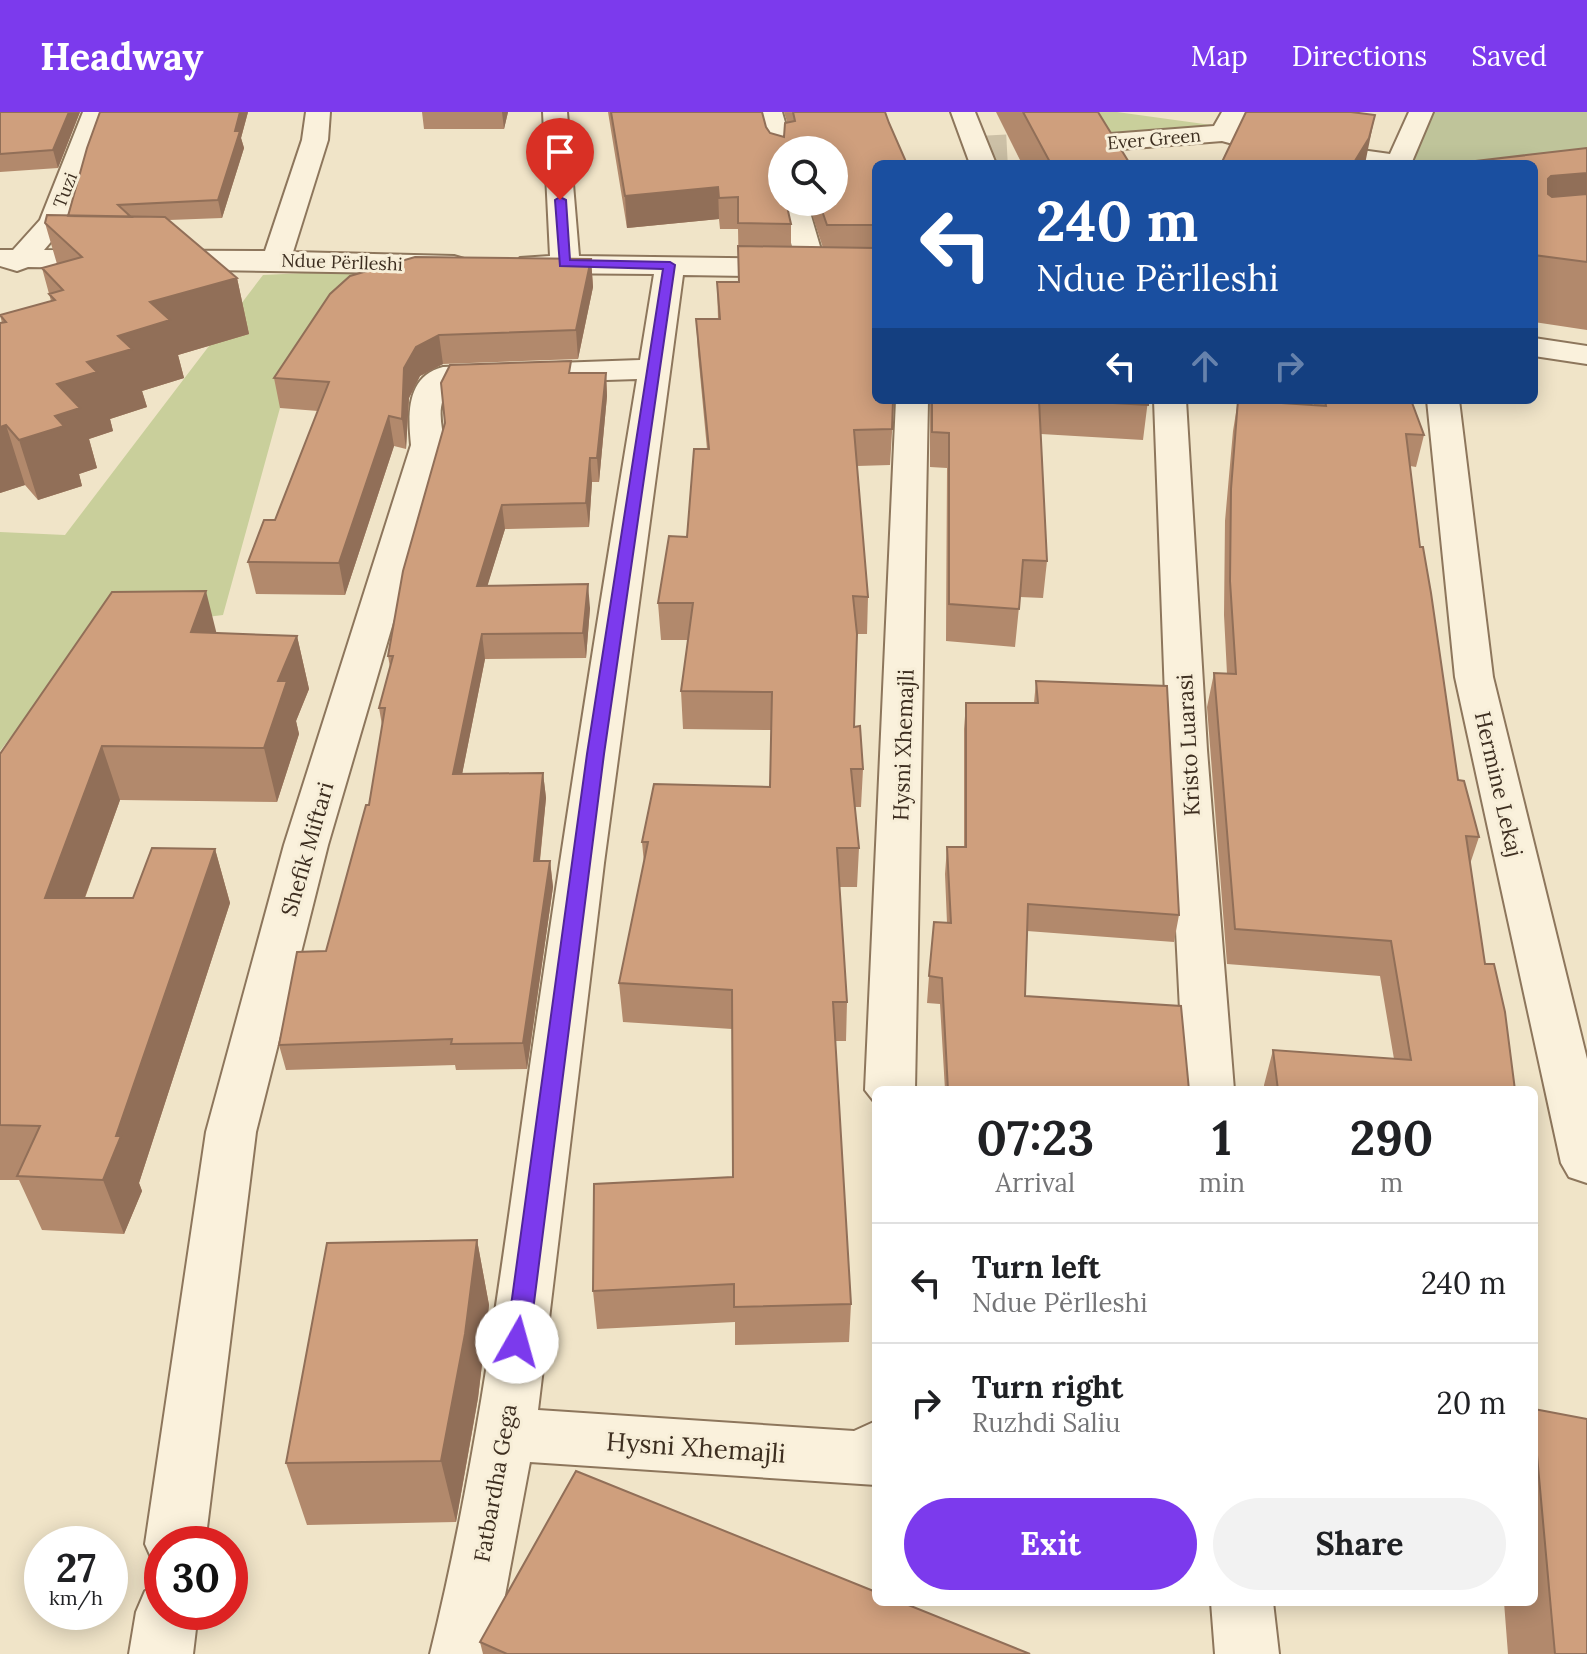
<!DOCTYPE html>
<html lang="en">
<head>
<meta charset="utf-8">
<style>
  :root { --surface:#fff; --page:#f2f2f2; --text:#202124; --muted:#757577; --line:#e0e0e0; --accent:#7c3aed }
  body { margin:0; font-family:Lora,serif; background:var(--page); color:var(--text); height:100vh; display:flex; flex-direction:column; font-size:30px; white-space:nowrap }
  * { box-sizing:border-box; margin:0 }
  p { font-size:26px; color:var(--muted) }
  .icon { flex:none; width:44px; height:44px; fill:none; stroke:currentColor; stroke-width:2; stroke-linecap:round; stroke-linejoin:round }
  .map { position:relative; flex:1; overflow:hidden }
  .drawer { position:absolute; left:872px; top:974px; width:666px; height:520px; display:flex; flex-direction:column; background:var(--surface); border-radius:12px; box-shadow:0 4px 20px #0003 }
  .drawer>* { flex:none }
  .top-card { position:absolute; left:872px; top:48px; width:666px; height:244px; border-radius:12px; box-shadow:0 4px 20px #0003; background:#1a4fa0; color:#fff; overflow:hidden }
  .tools { position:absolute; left:768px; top:24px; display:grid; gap:16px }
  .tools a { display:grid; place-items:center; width:80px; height:80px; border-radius:50%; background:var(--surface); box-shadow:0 4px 20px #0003; font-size:40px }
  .speed { position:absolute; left:24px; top:1414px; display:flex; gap:16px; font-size:40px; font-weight:700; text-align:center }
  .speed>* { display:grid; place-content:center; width:104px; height:104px; border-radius:50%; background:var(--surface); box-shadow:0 4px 20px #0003; line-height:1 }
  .speed small { font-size:20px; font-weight:400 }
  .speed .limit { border:12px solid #d22; background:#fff; color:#111 }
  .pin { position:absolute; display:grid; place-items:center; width:68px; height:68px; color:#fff; margin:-82px -34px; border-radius:50% 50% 50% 0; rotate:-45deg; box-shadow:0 0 8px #0007 }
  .pin .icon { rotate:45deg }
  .me { position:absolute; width:88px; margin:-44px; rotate:7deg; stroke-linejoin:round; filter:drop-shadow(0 0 6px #0008) }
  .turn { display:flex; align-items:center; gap:28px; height:168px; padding:0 32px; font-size:36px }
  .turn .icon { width:104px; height:104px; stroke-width:2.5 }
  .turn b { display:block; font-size:56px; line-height:68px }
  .lanes { display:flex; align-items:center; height:76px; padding:0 32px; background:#0003; justify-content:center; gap:40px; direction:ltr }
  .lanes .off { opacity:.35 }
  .eta { display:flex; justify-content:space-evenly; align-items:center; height:136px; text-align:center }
  .eta b { font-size:48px; font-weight:800; line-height:56px }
  .button { display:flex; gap:16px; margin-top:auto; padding:16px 32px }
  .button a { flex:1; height:92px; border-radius:48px; background:var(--accent); color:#fff; font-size:32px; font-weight:800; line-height:92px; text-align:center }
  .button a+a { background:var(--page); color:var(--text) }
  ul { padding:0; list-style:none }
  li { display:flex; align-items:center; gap:24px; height:120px; padding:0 32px; border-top:2px solid var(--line) }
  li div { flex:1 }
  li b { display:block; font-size:30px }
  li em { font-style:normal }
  header { display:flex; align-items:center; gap:48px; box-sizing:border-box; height:112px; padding:0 40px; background:var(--accent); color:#fff }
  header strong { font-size:38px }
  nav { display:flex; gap:44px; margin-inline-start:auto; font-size:28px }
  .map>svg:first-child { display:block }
  .green { fill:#c9cf9b }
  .cemetery { fill:#bfc49a }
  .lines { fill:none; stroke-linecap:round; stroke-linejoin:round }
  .minor-tunnel { stroke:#ccc0a6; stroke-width:28; stroke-dasharray:28 14; stroke-linecap:butt }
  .minor-casing { stroke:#8d765c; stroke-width:4 }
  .minor { fill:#faf1dc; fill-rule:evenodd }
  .wall { fill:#b2896c; fill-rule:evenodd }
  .shaded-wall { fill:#916f58 }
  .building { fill:#cf9f7d; stroke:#916f58; stroke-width:2 }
  .route { fill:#7c3aed; stroke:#51269a; stroke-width:2 }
  .labels { text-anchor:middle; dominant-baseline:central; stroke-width:6; stroke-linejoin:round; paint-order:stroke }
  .far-street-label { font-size:18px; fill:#3d2e20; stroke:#f7eed8 }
  .street-label { font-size:22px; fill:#3d2e20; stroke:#f7eed8 }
  .near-street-label { font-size:26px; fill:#3d2e20; stroke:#f7eed8 }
</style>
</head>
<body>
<header>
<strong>Headway</strong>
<nav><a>Map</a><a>Directions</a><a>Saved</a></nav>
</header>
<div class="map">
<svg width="1587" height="1542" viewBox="0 0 1587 1542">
  <rect width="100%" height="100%" fill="#f0e4c8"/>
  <path class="green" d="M1068 0H1117L1262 20 1237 25 1084 32Z
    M367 158 280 296 223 503 93 519 0 639V420L65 423 263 163Z"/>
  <path class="cemetery" d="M1421 0H1587V95L1534 52H1398Z"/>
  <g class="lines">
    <path class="minor-tunnel" d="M979 38 1074 33"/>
    <g class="minor-casing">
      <path id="minor" d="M83 0H107L67 111 44 138 265 139 302 28 306 0H330L328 28 293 140 454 144 464 147 468 153 464 159 454 162 28 155 17 159 0 154V138H13L40 108Z
        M543 0H567L579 144 795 147 781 90 782 88 807 90 824 148H876V166L683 163 604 751 538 1298 854 1319 876 1309V1373L530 1350 494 1542H430C478 1348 502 1151 530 954 563 724 599 496 637 267L452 273C435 290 441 312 445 333L328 733 256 1020 205 1432H162V1455L154 1452 145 1432 206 1020 284 733 411 333C408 303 406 264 443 255L640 248 654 162 530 161 520 158 516 152 520 146 550 144Z
        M758 0H782L793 38H782V53L773 50 769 45Z
        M951 0H975L996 52H970Z
        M1222 0H1246L1238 17 1261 24 1390 42 1409 0H1433L1411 52H1351L1259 39 1222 29 1084 40 1075 37 1071 32 1075 27 1084 24 1214 14Z
        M1534 226 1587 234V252L1534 244Z
        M896 288H928L915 978H876V992L865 978Z
        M1154 288H1186L1207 638 1234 978H1184L1167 638Z
        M1427 288H1459L1493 565 1587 947V1071L1569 1065 1561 1051 1455 565Z
        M162 1472V1500H198L193 1542H129L136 1500 145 1479Z
        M1211 1490H1273L1279 1542H1215Z"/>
    </g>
    <use href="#minor" class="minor"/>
  </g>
  <path class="wall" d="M0 0H80L58 56 0 60Z
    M100 0H248L241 26 244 36 222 106 169 108 237 166 249 222 178 243 184 266 142 279 147 295 110 307 113 319 89 327 97 356 79 362 82 374 38 388 25 373 0 381 2 211 0 203 51 189 42 156 57 152 45 111 68 104Z
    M422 0H508L504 17H424Z
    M608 0H762L766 15 770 21 784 25 787 10 784 0H886L876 52V288H894L890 353 857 354 868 485 867 522H857L854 615 863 657 861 695H855L859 736 857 775H839L847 890 846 929H835L851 1192 849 1230 735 1233V1210L597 1217 593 1179 733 1065 732 917 623 910 619 871 644 751 642 730 770 675 771 618 683 617 681 579 688 528H661L658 491 687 425 707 337 698 241 696 207H718L717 170H739L738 117H720L719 107 627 116ZM782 38H834V90H808L823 136 791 135V112L782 90Z
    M996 0H1098L1130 52H1022Z
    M1587 36V218L1534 210V52Z
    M591 147 593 175 578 247 443 252 420 264 409 286 406 337 394 334 345 483 256 482 248 450 275 408 318 299 280 296 274 266Z
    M572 261H606L607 284 599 370H592L589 415 505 417 487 474 590 496 586 546 485 547 462 662 543 661 546 686 540 749H550L553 775 527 957 456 958 455 953 286 958 279 933 326 839 369 693 382 613 379 596 390 555 388 544Z
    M930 288H1148L1143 328 1041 322 1047 449 1043 486 1020 485 1015 535 946 529 947 356 930 355Z
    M1238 288 1314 293V288H1411L1424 323 1416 355 1410 354 1420 435 1458 668 1479 725 1470 752 1485 852 1515 978H1264V973L1273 938 1394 947 1380 864 1227 852 1207 595 1214 561 1227 562 1224 503 1225 409 1233 319Z
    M216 521 297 524 309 577 296 609 299 622 277 690 120 688 85 786H133L215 737 230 791 139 1071 142 1079 124 1122 42 1118 19 1068H0V642Z
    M1036 569 1179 803 1174 830 1027 819 1025 884 1189 978H945L940 892 927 891 929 864 947 811 945 762 947 735H964V617L966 591H1034Z
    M477 1128 489 1193 478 1286 456 1410 307 1413 286 1351Z
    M1534 1297 1587 1542H1508L1504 1490H1534Z
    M480 1530 1030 1542H483Z"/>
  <path class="shaded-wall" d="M69 0H80L58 56 53 38Z
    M240 0H248L241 26 244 36 222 106 218 88Z
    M502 0H508L504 17Z
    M1375 3 1365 52H1353Z
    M782 54V85L778 57Z
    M1587 61V121L1534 126 1548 67 1551 64Z
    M718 75 719 107 627 116 625 84Z
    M591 147 593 175 578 247 576 218Z
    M237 166 249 222 178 243 184 266 142 279 147 295 110 307 113 319 89 327 97 356 79 362 82 374 38 388 19 328 55 304 57 272 87 250 118 224 150 190Z
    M439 223 443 252 420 264 409 286 406 337 402 307 404 256 416 235Z
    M606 261 607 284 599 370 597 346Z
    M389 304 394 334 345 483 339 451Z
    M6 313 25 373 0 381V315Z
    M590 346 592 370 589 415 586 391Z
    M502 393 505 417 480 498 477 474Z
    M588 472 590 496 586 546 583 521Z
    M206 479 219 531 191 520Z
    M482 522 485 547 457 688 453 662Z
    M297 524 309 577 296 609 299 622 277 690 264 636 278 569Z
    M102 634 120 688 65 840 45 786Z
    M543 661 546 686 537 775 534 749Z
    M215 737 230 791 139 1071 142 1079 124 1122 103 1068 116 1024Z
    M550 749 553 775 527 957 523 931Z
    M477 1128 489 1193 478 1286 456 1410 441 1349Z"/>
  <path class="building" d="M0 0H69L53 38 0 42Z
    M100 0H240L235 19H240L218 88 118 93 131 105 68 104 87 36Z
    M611 0H762L766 15 770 21 784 25 785 11 795 9 793 0H885L889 11 907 52H876V113H827L819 90H834V38H782V54L778 57 782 73V90H786L791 112 738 111V85L719 86 718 75 625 84Z
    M1023 0H1098L1130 52H1051Z
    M1246 0H1351L1375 3 1369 26 1353 52H1221Z
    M1587 36V61L1551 64 1548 67V82L1552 85 1587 82V150L1534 143V52H1450Z
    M47 103 165 105 237 166 150 190 170 208 118 224 132 237 87 250 97 260 57 272 80 296 55 304 64 314 19 328 6 313 0 315V211L6 210 0 203 55 188 49 182 63 178 42 156 82 145 45 111Z
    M738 134 876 136V288H893L892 317 854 318 868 485 853 484 857 522 854 615 860 614 863 657H851L859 736H837L847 890H833L851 1192 734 1195V1172L593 1179 594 1072 733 1065 732 878 619 871 648 730H642L654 672 770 675 772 580 681 579 693 491H658L669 424 687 425 694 337H709L696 207H720L717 170H739Z
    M415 145 591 147 576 218 439 223 416 235 404 256 402 307 389 304 339 451 248 450 264 408H275L329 270 274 266 330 182 350 164Z
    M571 249 569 261H606L597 346H590L586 391 502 393 477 474 588 472 583 521 482 522 453 662 543 661 534 749H550L523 931 451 932 452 927 279 933 297 840 326 839 366 693H369L385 596H379L393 544H388L403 459 445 311 441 271 450 253Z
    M932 288H1039L1047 449 1023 448 1019 497 949 492V321L932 320Z
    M1058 288H1148V293Z
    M1238 288 1326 294 1325 288H1411L1424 323 1406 322 1420 435H1423L1431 481 1458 668 1464 669 1479 725 1466 724 1485 852H1494L1505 900 1515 978H1278L1273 938 1411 948 1391 829 1235 817 1214 561 1236 562 1230 469 1231 377Z
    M206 479 191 520 297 524 278 569H287L264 636 102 634 45 786H133L152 736 215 737 116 1024H121L103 1068 17 1064 40 1014 0 1013V642L112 480Z
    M1036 569 1167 574 1179 803 1028 792 1025 884 1181 894 1189 978H948L942 866 929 864 934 810 951 811 947 735H966V591H1038Z
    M1534 1090 1537 1113H1534Z
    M477 1128 465 1222 441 1349 286 1351 327 1131Z
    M1534 1297 1587 1307V1542H1555L1534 1310Z
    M576 1359 876 1480V1490H901L1030 1542H507L480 1530Z"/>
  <path class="route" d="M560 85 566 88 570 148 670 150 675 153 604 642 529 1230 526 1237 517 1239 509 1237 506 1230 587 642 663 157 560 154 555 88Z"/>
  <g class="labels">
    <g class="far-street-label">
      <text transform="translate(1154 27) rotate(-5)">Ever Green</text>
      <text transform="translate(65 78) rotate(-69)">Tuzi</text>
      <text transform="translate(342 150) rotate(2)">Ndue Përlleshi</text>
    </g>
    <g class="street-label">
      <text transform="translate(903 633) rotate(-88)">Hysni Xhemajli</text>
      <text transform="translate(1188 633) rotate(-93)">Kristo Luarasi</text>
      <text transform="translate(1499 672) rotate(77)">Hermine Lekaj</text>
      <text transform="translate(307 737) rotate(-74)">Shefik Miftari</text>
      <text transform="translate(495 1371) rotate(-80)">Fatbardha Gega</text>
    </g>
    <g class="near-street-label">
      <text transform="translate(696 1335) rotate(4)">Hysni Xhemajli</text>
    </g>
  </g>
</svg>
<div class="tools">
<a><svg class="icon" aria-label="search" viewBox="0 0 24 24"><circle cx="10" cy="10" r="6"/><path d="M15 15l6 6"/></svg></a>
</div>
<div class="speed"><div>27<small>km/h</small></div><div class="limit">30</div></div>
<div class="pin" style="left:560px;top:88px;background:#d93025"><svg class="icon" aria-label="arrive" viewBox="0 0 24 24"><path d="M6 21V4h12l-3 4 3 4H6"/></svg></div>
<svg class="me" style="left:517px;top:1230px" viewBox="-20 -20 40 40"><circle r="19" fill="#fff"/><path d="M0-13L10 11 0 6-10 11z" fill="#7c3aed"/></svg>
<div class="top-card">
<div class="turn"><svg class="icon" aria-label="left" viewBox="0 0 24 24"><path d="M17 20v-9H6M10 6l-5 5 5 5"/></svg><div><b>240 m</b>Ndue Përlleshi</div></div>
<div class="lanes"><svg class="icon" aria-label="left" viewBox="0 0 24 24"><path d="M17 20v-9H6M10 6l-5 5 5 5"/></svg><svg class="icon off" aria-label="ahead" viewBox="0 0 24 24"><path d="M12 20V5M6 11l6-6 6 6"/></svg><svg class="icon off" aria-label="right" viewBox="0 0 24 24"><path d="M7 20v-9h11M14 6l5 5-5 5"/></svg></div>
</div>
<section class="drawer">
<div class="eta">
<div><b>07:23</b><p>Arrival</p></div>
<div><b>1</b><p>min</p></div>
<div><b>290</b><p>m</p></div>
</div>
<ul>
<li><svg class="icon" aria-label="left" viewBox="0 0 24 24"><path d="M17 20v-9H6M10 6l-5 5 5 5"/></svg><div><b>Turn left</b><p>Ndue Përlleshi</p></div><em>240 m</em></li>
<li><svg class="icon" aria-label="right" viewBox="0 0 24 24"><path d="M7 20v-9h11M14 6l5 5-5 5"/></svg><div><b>Turn right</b><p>Ruzhdi Saliu</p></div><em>20 m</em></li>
</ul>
<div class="button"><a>Exit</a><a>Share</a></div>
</section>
</div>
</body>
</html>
